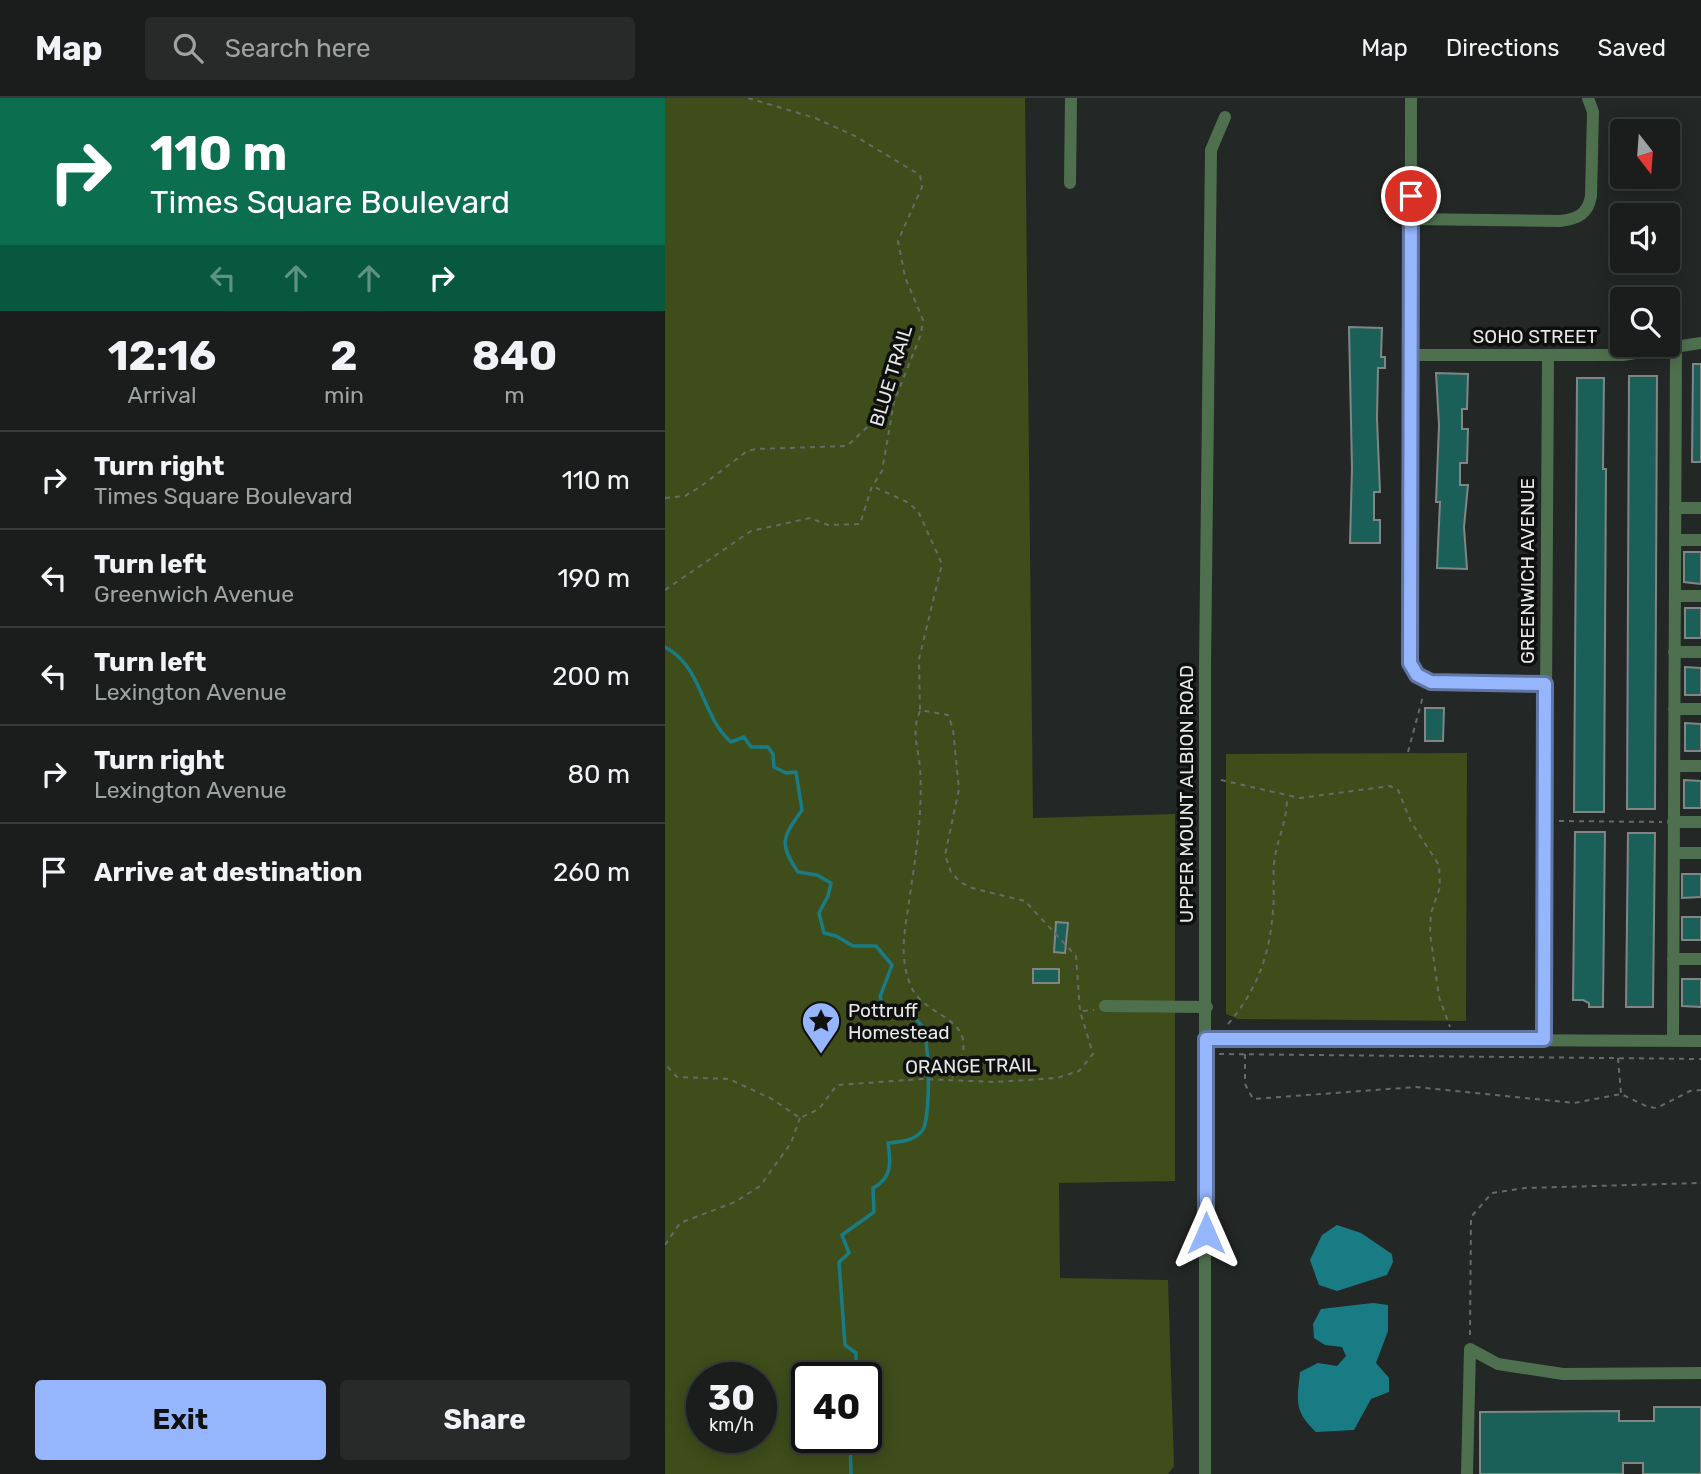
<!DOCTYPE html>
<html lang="en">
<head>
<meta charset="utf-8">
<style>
  :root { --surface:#1a1d1c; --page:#272a29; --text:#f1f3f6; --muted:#9fa2a3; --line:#383b3b; --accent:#95b6fd }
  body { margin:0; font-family:Rubik,sans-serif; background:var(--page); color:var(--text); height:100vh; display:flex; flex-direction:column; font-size:26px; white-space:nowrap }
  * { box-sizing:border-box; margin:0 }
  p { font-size:23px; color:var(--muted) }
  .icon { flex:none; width:38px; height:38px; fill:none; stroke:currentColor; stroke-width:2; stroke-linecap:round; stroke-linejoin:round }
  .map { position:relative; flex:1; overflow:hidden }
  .panel { display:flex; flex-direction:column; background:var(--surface); width:665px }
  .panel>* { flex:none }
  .top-card { background:#0b6e4f; color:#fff; overflow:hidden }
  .needle { width:46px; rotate:163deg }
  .fabs { position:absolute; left:945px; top:21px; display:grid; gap:14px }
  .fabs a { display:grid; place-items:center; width:70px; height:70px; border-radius:7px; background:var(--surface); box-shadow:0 4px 18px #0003,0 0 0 2px var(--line); font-size:35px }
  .speed { position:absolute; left:21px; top:1264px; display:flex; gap:14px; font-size:35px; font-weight:700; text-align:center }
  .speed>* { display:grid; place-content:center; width:91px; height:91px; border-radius:50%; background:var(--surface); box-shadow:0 4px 18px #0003,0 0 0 2px var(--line); line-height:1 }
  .speed small { font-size:18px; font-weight:400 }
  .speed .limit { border:4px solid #111; border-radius:10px; background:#fff; color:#111 }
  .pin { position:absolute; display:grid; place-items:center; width:60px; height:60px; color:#fff; margin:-30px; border:4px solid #fff; border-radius:50%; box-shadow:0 2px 7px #0007 }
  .me { position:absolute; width:77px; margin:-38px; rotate:0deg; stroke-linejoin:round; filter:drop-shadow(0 0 5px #0008) }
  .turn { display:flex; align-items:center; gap:24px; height:147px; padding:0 35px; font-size:32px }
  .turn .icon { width:91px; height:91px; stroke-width:2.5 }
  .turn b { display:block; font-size:49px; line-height:60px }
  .lanes { display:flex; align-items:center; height:66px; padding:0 35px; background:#0003; justify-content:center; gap:35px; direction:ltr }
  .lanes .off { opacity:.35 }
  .eta { display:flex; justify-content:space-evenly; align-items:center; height:119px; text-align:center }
  .eta b { font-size:42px; font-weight:700; line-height:49px }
  .action { display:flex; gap:14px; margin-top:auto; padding:14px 35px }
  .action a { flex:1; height:80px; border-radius:7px; background:var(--accent); color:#111; font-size:28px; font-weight:700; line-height:80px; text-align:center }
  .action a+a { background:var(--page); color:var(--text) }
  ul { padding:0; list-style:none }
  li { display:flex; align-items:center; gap:21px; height:98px; padding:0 35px; border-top:2px solid var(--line) }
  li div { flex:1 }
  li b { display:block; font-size:26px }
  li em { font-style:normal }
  header { display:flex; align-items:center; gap:42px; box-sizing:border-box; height:98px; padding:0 35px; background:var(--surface); border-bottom:2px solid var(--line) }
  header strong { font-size:33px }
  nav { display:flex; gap:38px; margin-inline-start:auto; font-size:24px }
  .search { width:490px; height:63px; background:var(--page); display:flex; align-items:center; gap:18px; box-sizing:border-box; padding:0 24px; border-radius:7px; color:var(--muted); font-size:26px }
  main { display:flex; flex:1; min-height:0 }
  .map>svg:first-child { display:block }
  .green { fill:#3e4d1a; fill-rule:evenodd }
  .water { fill:#197c85 }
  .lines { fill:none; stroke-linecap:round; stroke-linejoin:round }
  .stream { stroke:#197c85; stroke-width:3.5 }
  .building { fill:#1b6058; stroke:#818685; stroke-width:2 }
  .path { stroke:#666a68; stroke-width:2; stroke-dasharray:5 5; stroke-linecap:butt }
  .minor { stroke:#4f704e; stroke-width:12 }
  .route-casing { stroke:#6176a4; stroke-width:18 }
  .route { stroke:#95b6fd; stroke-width:12 }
  .labels { text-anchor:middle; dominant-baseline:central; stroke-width:7; stroke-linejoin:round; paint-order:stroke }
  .street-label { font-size:19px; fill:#e6e9e7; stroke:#0e0f0e }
  .poi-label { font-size:19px; fill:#e6e9e7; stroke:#0e0f0e; text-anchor:start }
</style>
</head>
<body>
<header>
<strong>Map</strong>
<div class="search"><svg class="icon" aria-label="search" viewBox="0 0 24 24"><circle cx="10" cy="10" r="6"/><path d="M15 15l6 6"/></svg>Search here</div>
<nav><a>Map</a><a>Directions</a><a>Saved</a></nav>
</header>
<main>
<section class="panel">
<div class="top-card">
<div class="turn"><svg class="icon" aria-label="right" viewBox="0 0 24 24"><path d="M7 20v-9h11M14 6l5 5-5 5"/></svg><div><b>110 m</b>Times Square Boulevard</div></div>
<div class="lanes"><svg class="icon off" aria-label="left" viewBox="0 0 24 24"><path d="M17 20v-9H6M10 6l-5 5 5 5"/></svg><svg class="icon off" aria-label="ahead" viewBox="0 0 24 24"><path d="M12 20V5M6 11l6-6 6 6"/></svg><svg class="icon off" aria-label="ahead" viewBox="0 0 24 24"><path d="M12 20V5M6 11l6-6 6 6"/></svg><svg class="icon" aria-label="right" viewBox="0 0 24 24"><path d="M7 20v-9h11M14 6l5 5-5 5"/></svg></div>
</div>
<div class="eta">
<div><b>12:16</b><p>Arrival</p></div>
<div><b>2</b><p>min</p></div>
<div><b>840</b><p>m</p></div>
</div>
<ul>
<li><svg class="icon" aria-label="right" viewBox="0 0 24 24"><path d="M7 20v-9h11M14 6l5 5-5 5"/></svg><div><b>Turn right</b><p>Times Square Boulevard</p></div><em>110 m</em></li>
<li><svg class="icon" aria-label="left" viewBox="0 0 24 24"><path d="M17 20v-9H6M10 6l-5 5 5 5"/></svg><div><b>Turn left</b><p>Greenwich Avenue</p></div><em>190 m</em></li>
<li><svg class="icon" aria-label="left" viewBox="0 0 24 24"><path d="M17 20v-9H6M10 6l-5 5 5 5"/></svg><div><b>Turn left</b><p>Lexington Avenue</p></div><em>200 m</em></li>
<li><svg class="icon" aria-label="right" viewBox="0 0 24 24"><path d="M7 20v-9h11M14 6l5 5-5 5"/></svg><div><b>Turn right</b><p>Lexington Avenue</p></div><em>80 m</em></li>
<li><svg class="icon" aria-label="arrive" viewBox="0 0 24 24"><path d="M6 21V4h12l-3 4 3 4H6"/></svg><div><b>Arrive at destination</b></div><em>260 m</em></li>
</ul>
<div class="action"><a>Exit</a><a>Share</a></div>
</section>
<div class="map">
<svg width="1036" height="1376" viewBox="0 0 1036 1376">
  <rect width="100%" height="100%" fill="#232725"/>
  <path class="green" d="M0 0H360L368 720 510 716V1083L394 1085 395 1180 503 1182 509 1368 503 1376H0ZM37 1279H96V1339H37ZM142 1279H201V1339H142Z
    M802 655 801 923 573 921 561 916V656Z"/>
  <path class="water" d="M672 1127 696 1135 727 1156 728 1164 722 1177 672 1193 654 1187 645 1162 657 1137Z
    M708 1205 723 1207V1233L711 1265 724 1280V1294L706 1301 689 1332 651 1334C629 1313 632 1304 635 1274L653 1265 672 1268 681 1258 677 1249 660 1247 649 1240 648 1226 656 1211Z"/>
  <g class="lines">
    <path class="stream" d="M0 549C38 569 36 618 66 644L79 639 86 649H103L108 656 109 669 121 675 131 674 137 712C118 739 113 745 133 774L152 777 166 785 163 798 154 815 159 835 171 838 188 848H211L227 867 215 899 219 910C233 913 248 915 257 928 265 941 266 1021 257 1033 249 1043 235 1044 223 1045 226 1065 227 1080 208 1090L209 1114 177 1137 184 1155 174 1164 180 1247 191 1255V1266L181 1271 177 1279
      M185 1339 186 1376"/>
  </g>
  <path class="building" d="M684 229 717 230 716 259H720V270H713L712 321 715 394H709V422H715V445H685L687 370Z
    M1028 266H1036V364H1027Z
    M771 275 803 276 802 311H797V331H803L802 365H795V387H803L799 429 802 471 772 470 775 404H771L774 327Z
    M964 278H992L990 711H962Z
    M912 280H939L938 371H941L939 714H909Z
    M1019 454H1036V486L1019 484Z
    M1020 510H1036V540H1020Z
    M1020 569 1036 570V597H1020Z
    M760 610H779L778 643H760Z
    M1020 625 1036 626V653H1020Z
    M1019 682 1036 683V710H1019Z
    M910 734H940L938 909H924V905L918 902H908Z
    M963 735H990L988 909H961Z
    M1017 776H1036V799L1017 800Z
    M1017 819H1036V842H1017Z
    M391 824 403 825 400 855 389 854Z
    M368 871H394V885H368Z
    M1017 881H1036V909L1017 908Z
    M989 1309H1036V1376H978V1365H958V1376H815V1314L954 1313V1323H989Z"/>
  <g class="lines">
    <path class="path" d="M83 0 150 20 190 38 255 77 257 89 233 143 240 179 258 222 256 236 229 304 217 373 208 387
      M0 400 20 398 35 389 82 353 91 351 182 348 229 304
      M0 492 86 433 145 420 163 427 195 426 207 388 242 404 253 413 277 466 254 561 255 612 283 617 288 631 294 691 280 757 286 774 295 784 307 790 360 803 411 858 415 913 428 956 414 973 392 980 331 984 257 981 172 987 154 1011 135 1020 107 1001 64 981 12 979 0 966
      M255 613C246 635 253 647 255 670 258 711 251 756 245 797 241 828 233 856 245 886 256 918 308 918 297 957 295 965 289 973 287 981
      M743 654 758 598
      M556 682 635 700 725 688 733 692 746 724 774 767 775 789 766 815 765 835 774 899 785 929
      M894 723 997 724
      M418 913 429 912
      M563 926C592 892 605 857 608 812 610 795 607 775 610 758 614 738 622 721 622 700
      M554 956 1036 961
      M580 956V986L588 1001 751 989 909 1005 956 996 983 1009 992 1010 1025 993 1036 992
      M953 960 956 995
      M0 1147 15 1125 70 1104 95 1088 126 1045 135 1020
      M805 1237 806 1119 827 1095 860 1090 1036 1085"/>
    <path class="minor" d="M746 0 745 565 752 577 766 584 880 585
      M405 85 406 0
      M746 121 895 123C913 121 923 116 926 98L928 14 923 0
      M745 257H958L1036 245
      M1010 410H1036
      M1011 442H1036
      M1010 498H1036
      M1009 554H1036
      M1009 611H1036
      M1009 668H1036
      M1008 724H1036
      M1009 755H1036
      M1008 861H1036
      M440 908 542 909
      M541 941 1036 943
      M879 941 883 258
      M1008 942 1011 249
      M540 1376V569L546 52 560 19
      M802 1376 805 1251 833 1266 898 1276 1036 1275"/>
  </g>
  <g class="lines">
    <g class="route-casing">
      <path id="route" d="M541 1135V941H879L880 586 766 584 752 577 745 565 746 98"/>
    </g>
    <use href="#route" class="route"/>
  </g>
  <defs>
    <g id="sight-pin" transform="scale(2.0125)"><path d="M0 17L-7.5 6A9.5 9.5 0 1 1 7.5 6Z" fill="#95b6fd" stroke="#0e0f0e"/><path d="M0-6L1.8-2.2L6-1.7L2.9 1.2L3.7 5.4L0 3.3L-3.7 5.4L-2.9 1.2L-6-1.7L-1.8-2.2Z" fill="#111"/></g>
  </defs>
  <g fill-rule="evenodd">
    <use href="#sight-pin" x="156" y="923"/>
  </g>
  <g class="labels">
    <g class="street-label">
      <text x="870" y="238">SOHO STREET</text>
      <text transform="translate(226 278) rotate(-73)">BLUE TRAIL</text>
      <text transform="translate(862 473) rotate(-90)">GREENWICH AVENUE</text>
      <text transform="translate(521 696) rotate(-90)">UPPER MOUNT ALBION ROAD</text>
      <text transform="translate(306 968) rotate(-1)">ORANGE TRAIL</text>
    </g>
    <g class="poi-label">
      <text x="183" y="912">Pottruff<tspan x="183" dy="22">Homestead</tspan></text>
    </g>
  </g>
</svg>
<div class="fabs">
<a><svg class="needle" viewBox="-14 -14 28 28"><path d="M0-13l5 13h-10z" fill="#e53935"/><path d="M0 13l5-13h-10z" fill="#9fa2a3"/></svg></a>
<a><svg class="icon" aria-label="sound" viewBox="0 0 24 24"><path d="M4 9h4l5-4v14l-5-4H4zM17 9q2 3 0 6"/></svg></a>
<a><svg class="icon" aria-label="search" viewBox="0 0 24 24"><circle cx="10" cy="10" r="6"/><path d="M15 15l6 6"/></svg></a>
</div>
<div class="speed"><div>30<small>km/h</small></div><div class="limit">40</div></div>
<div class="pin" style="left:746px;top:98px;background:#d93025"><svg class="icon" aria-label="arrive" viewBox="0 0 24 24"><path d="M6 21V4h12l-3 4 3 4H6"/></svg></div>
<svg class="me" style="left:541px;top:1135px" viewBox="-20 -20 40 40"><path d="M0-17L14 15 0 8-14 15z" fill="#95b6fd" stroke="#fff" stroke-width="4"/></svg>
</div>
</main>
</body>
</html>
